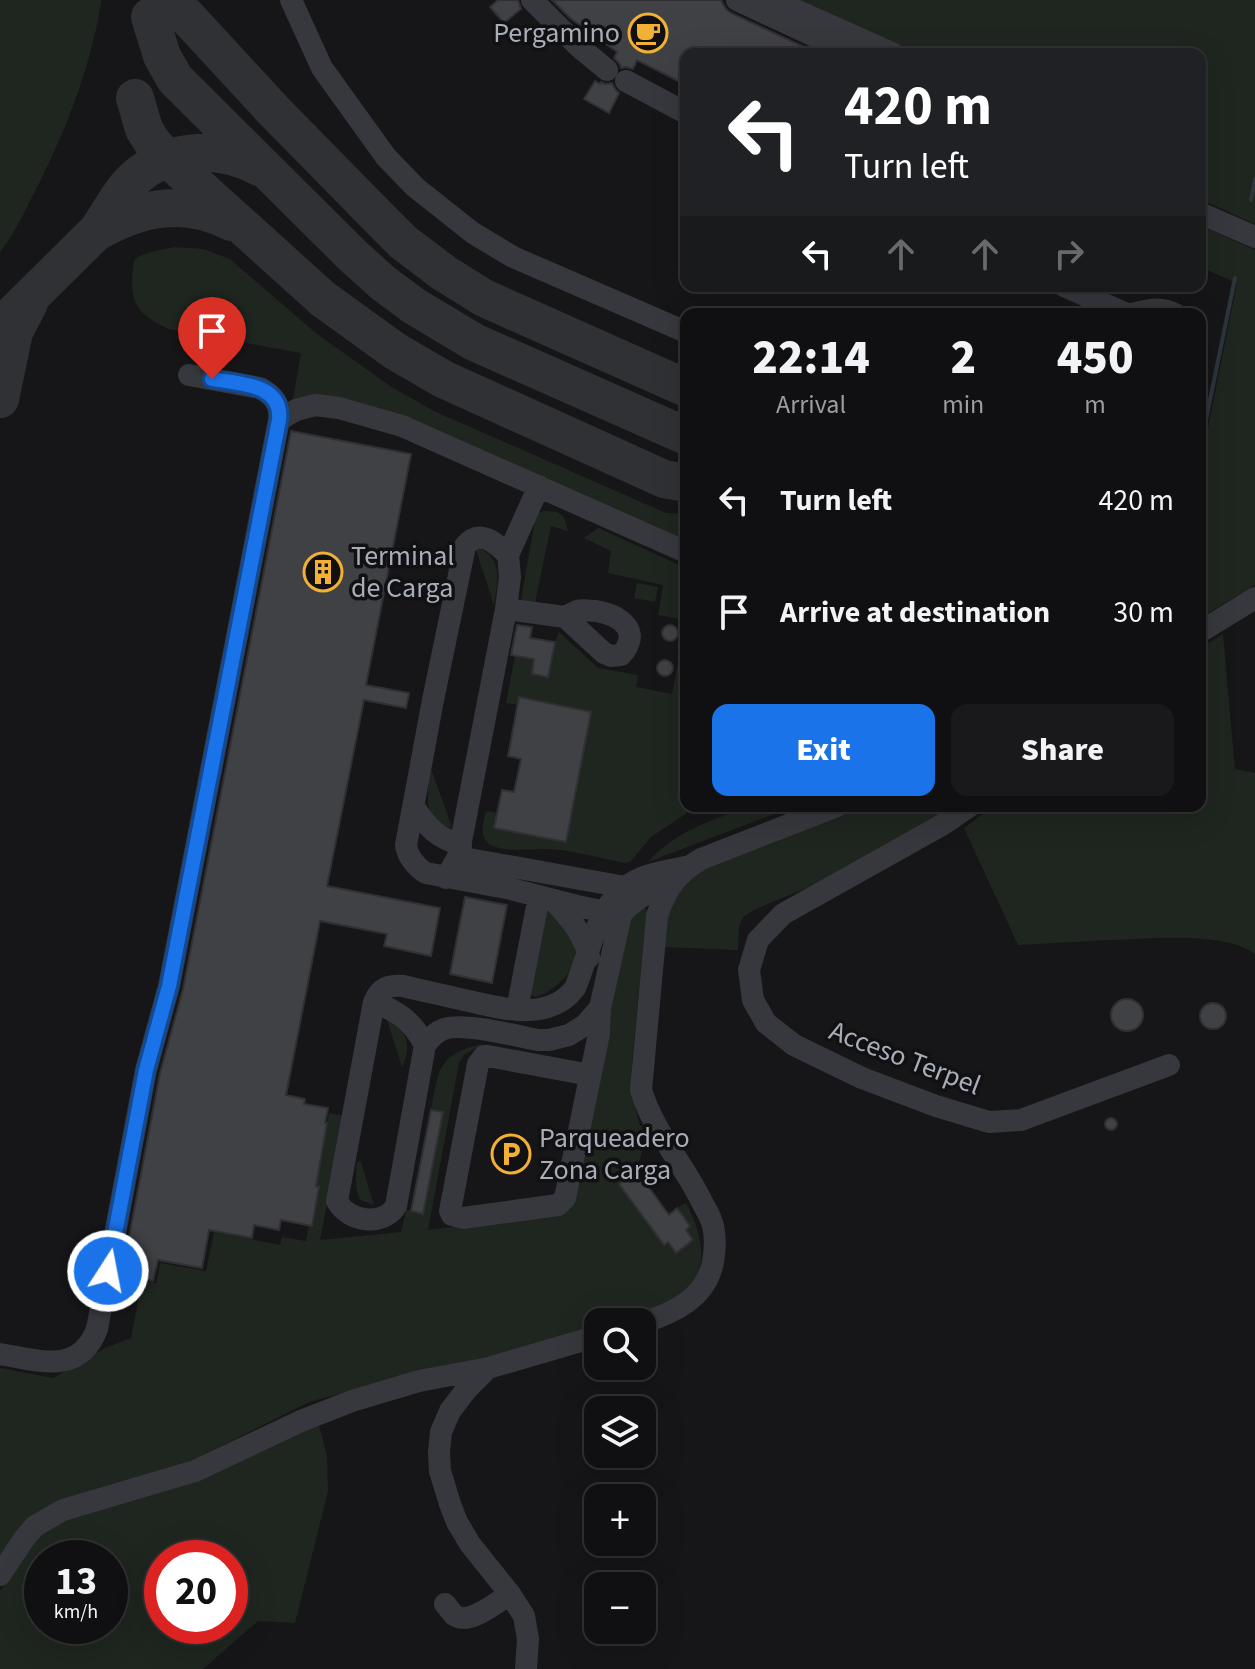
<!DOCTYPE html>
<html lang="en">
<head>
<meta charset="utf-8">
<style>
  :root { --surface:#101012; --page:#19191b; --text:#f1f3f6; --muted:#9c9d9f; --line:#303032; --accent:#1a73e8 }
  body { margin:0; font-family:"Source Sans 3",sans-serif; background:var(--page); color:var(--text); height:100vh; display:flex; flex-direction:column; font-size:30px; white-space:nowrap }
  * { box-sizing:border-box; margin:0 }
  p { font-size:26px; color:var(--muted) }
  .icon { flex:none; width:44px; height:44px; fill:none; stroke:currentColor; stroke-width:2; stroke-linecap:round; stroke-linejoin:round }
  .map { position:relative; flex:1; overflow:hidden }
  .sheet { position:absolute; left:680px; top:308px; width:526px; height:504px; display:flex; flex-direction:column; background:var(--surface); border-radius:16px; box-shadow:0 8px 32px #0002,0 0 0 2px var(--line) }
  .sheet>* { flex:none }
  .hud { position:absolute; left:680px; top:48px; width:526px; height:244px; border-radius:16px; box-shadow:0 8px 32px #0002,0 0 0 2px var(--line); background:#202124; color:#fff; overflow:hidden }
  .buttons { position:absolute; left:584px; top:1308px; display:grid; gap:16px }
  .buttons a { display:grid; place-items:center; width:72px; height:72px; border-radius:16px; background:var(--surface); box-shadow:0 8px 32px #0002,0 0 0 2px var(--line); font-size:40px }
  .speed { position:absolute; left:24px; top:1540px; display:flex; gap:16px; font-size:40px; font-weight:700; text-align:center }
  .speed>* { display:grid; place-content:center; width:104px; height:104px; border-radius:50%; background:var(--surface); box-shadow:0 8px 32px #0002,0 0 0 2px var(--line); line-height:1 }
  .speed small { font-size:20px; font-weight:400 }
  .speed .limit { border:12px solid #d22; background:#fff; color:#111 }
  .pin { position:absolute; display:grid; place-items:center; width:68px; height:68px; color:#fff; margin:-82px -34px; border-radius:50% 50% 50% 0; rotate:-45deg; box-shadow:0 0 8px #0007 }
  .pin .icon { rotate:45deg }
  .me { position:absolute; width:88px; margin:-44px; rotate:11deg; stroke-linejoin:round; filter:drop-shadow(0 0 6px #0008) }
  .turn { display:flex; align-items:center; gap:28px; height:168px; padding:0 32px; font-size:36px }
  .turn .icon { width:104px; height:104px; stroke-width:2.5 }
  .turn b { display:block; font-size:56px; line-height:68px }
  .lanes { display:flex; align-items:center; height:76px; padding:0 32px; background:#0003; justify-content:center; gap:40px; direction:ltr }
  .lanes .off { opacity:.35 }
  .eta { display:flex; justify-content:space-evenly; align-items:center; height:136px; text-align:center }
  .eta b { font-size:48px; font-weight:800; line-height:56px }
  .cta { display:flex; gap:16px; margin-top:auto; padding:16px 32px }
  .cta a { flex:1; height:92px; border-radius:16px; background:var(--accent); color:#fff; font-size:32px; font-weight:800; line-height:92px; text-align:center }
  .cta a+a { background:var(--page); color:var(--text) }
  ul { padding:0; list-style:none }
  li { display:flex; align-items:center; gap:24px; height:112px; padding:0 32px }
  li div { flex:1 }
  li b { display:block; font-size:30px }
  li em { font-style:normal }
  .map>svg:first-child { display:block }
  .green { fill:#1e261f; fill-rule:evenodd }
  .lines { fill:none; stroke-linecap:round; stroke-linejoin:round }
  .stream { stroke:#2c353c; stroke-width:4 }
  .taxiway { stroke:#303135; stroke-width:38 }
  .building { fill:#404145; stroke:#303034; stroke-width:2 }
  .minor { stroke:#37383d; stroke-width:22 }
  .route-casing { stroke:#114b97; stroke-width:20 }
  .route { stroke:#1a73e8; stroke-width:14 }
  .labels { text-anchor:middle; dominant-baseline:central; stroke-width:7; stroke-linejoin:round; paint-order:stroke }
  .poi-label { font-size:28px; fill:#a8adb8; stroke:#111113; text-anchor:start }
  .street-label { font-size:28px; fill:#a8adb8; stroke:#111113 }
</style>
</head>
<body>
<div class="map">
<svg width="1255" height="1669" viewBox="0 0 1255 1669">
  <rect width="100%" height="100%" fill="#161618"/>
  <path class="green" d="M0 0H101V3C90 71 63 138 31 199 22 217 13 236 0 252Z
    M798 0H1255V224L1200 199V54H918Z
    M1200 225 1255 250V585L1200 618V468L1237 283 1200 267Z
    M175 247 203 249 230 259 317 334 393 388 436 412 666 513 686 514V548L317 397 293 399 301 353 169 329C131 312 129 298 134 260 146 251 161 250 175 247Z
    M544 511C562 511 564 514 568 531L551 526 535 603 521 600 536 514Z
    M598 528 686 568V620L658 615 663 585 608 573 611 551 584 538Z
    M475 547C504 556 498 582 494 605Z
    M637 583 658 587 655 602 634 598Z
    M686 623V806H707L687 813 651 837 630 862 624 863C598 858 567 848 542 849 529 849 497 853 487 842 479 834 484 820 486 811L497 813 495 828 566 842 591 712 520 697 518 705 506 703 515 656 534 660 532 674 548 676 555 642 559 632 598 668 638 675 636 687 672 694Z
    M1223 634 1235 769 1255 773V954C1224 931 1149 939 1110 940 1079 942 1048 943 1018 945L964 828 994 806H1200V648Z
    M431 769 452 827C421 824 427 790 431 769Z
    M750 806H795L648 862C675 831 713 820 750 806Z
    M867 806H956L811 886 756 909 744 916 739 926 738 950 663 947C665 935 665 919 669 907 675 891 691 877 705 868Z
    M642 908 648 910 644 937 632 1063V1093L639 1123 646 1135 637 1171 619 1184 664 1245 668 1242 676 1252 693 1240 686 1230 690 1226 677 1208 686 1203C720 1266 696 1305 629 1321 619 1323 608 1322 598 1322V1330L518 1351 455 1363 309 1402 199 1457 161 1473 105 1489 0 1562V1368L53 1378 105 1348 131 1338 142 1281 156 1283 160 1263 206 1271 214 1232 280 1245 282 1237 306 1241 309 1225H312L319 1188 316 1186 329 1113 344 1116 320 1240 401 1232 406 1210 423 1213 443 1112 431 1110C439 1069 438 1054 482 1044L464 1055 459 1063 428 1230 556 1214 626 930 634 915Z
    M552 909C558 920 568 931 573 943 584 967 557 989 537 997L532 996 527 992 545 911Z
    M387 1020C408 1030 412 1047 402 1067Z
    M359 1161 361 1162 374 1205 360 1200C354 1187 356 1176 357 1163Z
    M318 1422 327 1456 328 1491 295 1623 258 1621 203 1669H0V1591L29 1546 42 1533 66 1518ZM42 1558H110V1626H42ZM162 1558H230V1626H162Z"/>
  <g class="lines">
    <path class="stream" d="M1251 200 1255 179
      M1200 449 1235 278"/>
    <path class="taxiway" d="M174 0 179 8 273 110 383 222 403 242 444 273 484 298 686 388
      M150 17 162 56 175 79 352 255 383 283 414 306 474 342 686 436
      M135 98 144 129 154 145 168 159 323 299 395 351 443 379 664 479 686 483
      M97 231C108 216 116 199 128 185 162 148 216 144 259 167
      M0 327 95 233C139 208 183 197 231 222
      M0 399 14 332 29 303"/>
  </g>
  <path class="building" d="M498 0H518L521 9 504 23 490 7Z
    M552 0H721L726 9 731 13 815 52 814 54H686V85L637 60 633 69 626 67 621 68 620 64 614 58 617 52 570 18Z
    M595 81 600 84 601 82 605 84 612 83 615 89 619 93 609 113 584 99Z
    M291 431 411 454 366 685 409 693 406 708 364 700 327 886 440 908 431 956 384 946 387 934 320 921 286 1095 305 1099 304 1104 328 1108 325 1123H327L316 1186 319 1187 312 1226 281 1220 279 1230 254 1225 252 1238 209 1230 202 1268 158 1260 153 1281 141 1278 145 1257 126 1253 160 1073 183 989Z
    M662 633a8 8 0 1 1 16 0a8 8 0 1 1-16 0Z
    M517 625 532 627 530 638 555 642 548 677 532 674 534 659 511 655Z
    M657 668a8 8 0 1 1 16 0a8 8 0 1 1-16 0Z
    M519 697 591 712 566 842 494 828 502 790 514 792 521 759 508 756Z
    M465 897 507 905 492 983 450 974Z
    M1111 1015a16 16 0 1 1 32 0a16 16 0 1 1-32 0Z
    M1200 1016a13 13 0 1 1 26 0a13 13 0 1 1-26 0Z
    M431 1110 443 1112 423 1214 411 1211Z
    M1105 1124a6 6 0 1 1 12 0a6 6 0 1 1-12 0Z
    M637 1171 669 1215 677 1208 690 1226 686 1230 693 1240 676 1253 668 1242 664 1245 619 1184Z
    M121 1279 138 1282 135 1296 118 1292Z"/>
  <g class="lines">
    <path class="minor" d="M291 0 322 68 386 157 415 187 473 233 513 257 686 332
      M532 0 578 46 607 70
      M737 0 853 54
      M773 0 894 54
      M626 81 686 113
      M1200 213 1255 237
      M1064 286 1127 314
      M1132 314C1147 310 1161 306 1175 314
      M189 375 260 388C273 395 281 404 279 420L296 410 315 405 339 408 402 426 686 552
      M508 555C496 543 480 528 465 546L433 700 406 845C407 856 417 868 426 873L511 889 577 906 615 914
      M506 609 565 617 604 653 611 656 621 655C643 631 620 615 596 611 590 611 583 609 577 611 576 611 566 617 565 617
      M1200 632 1255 598
      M970 806 942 825 783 914 758 940 749 970 753 1000 766 1023 794 1045 862 1078 936 1106 989 1122 1021 1120 1169 1065
      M414 807C428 828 436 837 461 845
      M458 857 625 887
      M446 878 458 857 506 609 510 577 508 555 539 486
      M675 880C655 890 634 897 621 915L600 1008 585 1025 569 1035 549 1040H538C517 1036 462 1022 444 1029 436 1032 430 1038 425 1045L396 1206C383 1227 348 1222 337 1201L374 1002C380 988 388 985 403 986 423 991 444 995 464 1000 500 1008 549 1023 575 988 592 948 597 897 641 878 656 872 674 870 690 866
      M553 900C569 917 583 933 589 957
      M374 1002C399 1012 412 1021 425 1045
      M517 1010 539 896
      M590 1075 488 1056H484L478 1064 450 1211 452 1215 463 1218 521 1210 558 1205 565 1198 599 1034 600 1008
      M642 1323C674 1313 706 1298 713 1262 715 1250 716 1238 713 1226 711 1216 704 1207 700 1198 681 1161 653 1130 641 1090L657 916C666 889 676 874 701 859L837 806
      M0 1354C38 1360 79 1376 97 1329L146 1070 169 986 279 420
      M0 1575 24 1539 35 1526 63 1510 195 1471 301 1421 352 1401 419 1381 488 1368
      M445 1604C446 1605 453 1614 454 1615 469 1626 497 1602 510 1594
      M526 1669 528 1639 524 1616 510 1594 470 1544 457 1522 450 1504 440 1471 439 1452 441 1432 450 1411 466 1390 488 1368 598 1336"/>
  </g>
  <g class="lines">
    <g class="route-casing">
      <path id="route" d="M108 1271 146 1070 169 986 279 420C283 383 238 384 212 379"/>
    </g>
    <use href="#route" class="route"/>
  </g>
  <defs>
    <g id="cafe-ring" transform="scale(2)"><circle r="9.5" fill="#111113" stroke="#f2b134" stroke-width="1.5"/><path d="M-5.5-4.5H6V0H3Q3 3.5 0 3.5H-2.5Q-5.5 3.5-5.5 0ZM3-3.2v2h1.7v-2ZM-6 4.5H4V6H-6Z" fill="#f2b134"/></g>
    <g id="building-ring" transform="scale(2)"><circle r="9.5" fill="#111113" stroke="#f2b134" stroke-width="1.5"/><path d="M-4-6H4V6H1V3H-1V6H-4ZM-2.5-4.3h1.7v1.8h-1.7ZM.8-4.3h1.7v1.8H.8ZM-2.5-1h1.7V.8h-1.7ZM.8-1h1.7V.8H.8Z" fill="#f2b134"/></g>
    <g id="parking-ring" transform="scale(2)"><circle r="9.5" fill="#111113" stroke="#f2b134" stroke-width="1.5"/><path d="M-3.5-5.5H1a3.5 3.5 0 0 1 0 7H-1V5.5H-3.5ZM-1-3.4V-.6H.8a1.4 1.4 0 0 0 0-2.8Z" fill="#f2b134"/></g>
  </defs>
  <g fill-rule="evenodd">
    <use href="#cafe-ring" x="648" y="33"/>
    <use href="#building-ring" x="323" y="572"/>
    <use href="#parking-ring" x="511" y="1154"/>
  </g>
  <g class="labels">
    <g class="poi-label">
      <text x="620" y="33" text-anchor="end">Pergamino</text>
      <text x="351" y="556">Terminal<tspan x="351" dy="32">de Carga</tspan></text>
      <text x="539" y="1138">Parqueadero<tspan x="539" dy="32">Zona Carga</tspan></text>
    </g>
    <g class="street-label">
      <text transform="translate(905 1058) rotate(21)">Acceso Terpel</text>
    </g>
  </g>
</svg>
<div class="buttons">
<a><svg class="icon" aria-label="search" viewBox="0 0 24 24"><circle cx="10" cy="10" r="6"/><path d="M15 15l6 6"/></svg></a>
<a><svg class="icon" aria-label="layers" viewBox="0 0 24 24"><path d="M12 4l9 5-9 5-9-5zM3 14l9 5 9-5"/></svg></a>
<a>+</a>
<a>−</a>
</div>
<div class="speed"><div>13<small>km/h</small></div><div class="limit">20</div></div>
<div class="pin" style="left:212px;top:379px;background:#d93025"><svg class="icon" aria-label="arrive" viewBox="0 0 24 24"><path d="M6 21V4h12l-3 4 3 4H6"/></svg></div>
<svg class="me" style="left:108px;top:1271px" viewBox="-20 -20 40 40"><circle r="17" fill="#1a73e8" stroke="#fff" stroke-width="3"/><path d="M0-11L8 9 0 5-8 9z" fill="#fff"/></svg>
<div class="hud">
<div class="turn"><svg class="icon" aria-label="left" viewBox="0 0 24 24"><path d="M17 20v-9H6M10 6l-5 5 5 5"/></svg><div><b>420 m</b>Turn left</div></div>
<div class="lanes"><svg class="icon" aria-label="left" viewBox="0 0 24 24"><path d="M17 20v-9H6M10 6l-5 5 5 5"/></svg><svg class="icon off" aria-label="ahead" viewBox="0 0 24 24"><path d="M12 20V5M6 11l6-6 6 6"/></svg><svg class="icon off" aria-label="ahead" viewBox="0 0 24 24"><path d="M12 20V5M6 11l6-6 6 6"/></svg><svg class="icon off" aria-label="right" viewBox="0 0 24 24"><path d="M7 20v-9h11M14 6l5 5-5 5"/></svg></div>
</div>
<section class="sheet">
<div class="eta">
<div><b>22:14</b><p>Arrival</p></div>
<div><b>2</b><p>min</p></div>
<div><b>450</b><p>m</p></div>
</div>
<ul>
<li><svg class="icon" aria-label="left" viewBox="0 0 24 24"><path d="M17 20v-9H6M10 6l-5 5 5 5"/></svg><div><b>Turn left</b></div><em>420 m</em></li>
<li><svg class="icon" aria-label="arrive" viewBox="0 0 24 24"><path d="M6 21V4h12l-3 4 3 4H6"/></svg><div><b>Arrive at destination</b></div><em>30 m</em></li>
</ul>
<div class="cta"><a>Exit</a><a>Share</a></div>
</section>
</div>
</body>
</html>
